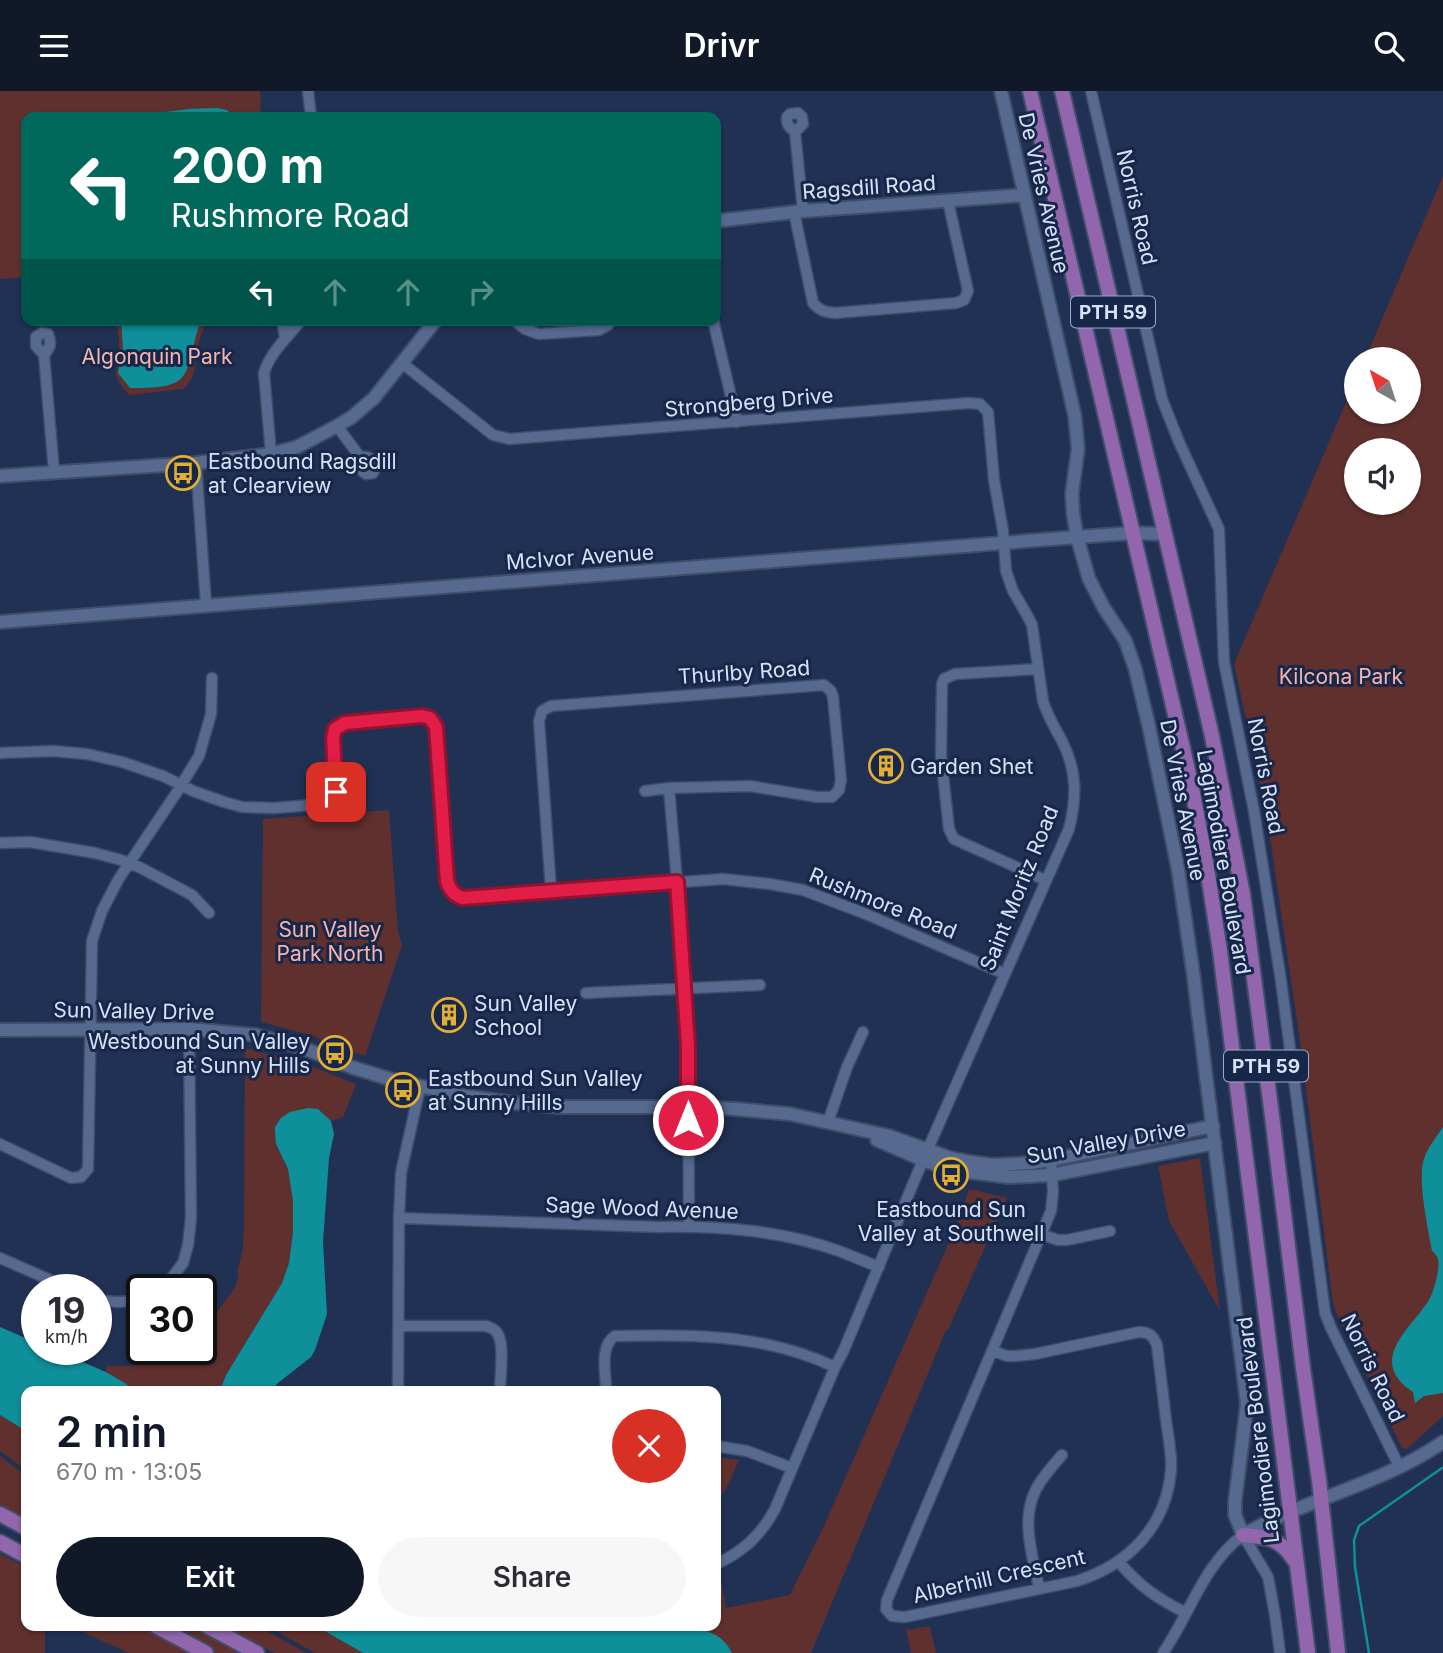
<!DOCTYPE html>
<html lang="en">
<head>
<meta charset="utf-8">
<style>
  :root { --surface:#fff; --page:#f7f7f7; --text:#2b2b33; --muted:#7c7c81; --accent:#111827 }
  body { margin:0; font-family:Inter,sans-serif; background:var(--page); color:var(--text); height:100vh; display:flex; flex-direction:column; font-size:26px; white-space:nowrap }
  * { box-sizing:border-box; margin:0 }
  p { font-size:23px; color:var(--muted) }
  .icon { flex:none; width:38px; height:38px; fill:none; stroke:currentColor; stroke-width:2; stroke-linecap:round; stroke-linejoin:round }
  .map { position:relative; flex:1; overflow:hidden }
  .side { position:absolute; left:21px; top:1295px; width:700px; height:245px; display:flex; flex-direction:column; background:var(--surface); border-radius:14px; box-shadow:0 2px 5px #0004 }
  .side>* { flex:none }
  .guide { position:absolute; left:21px; top:21px; width:700px; height:214px; border-radius:14px; box-shadow:0 2px 5px #0004; background:#00695c; color:#fff; overflow:hidden }
  .needle { width:46px; rotate:321deg }
  .tools { position:absolute; left:1344px; top:256px; display:grid; gap:14px }
  .tools a { display:grid; place-items:center; width:77px; height:77px; border-radius:50%; background:var(--surface); box-shadow:0 2px 5px #0004; font-size:35px }
  .speed { position:absolute; left:21px; top:1183px; display:flex; gap:14px; font-size:35px; font-weight:700; text-align:center }
  .speed>* { display:grid; place-content:center; width:91px; height:91px; border-radius:50%; background:var(--surface); box-shadow:0 2px 5px #0004; line-height:1 }
  .speed small { font-size:18px; font-weight:400 }
  .speed .limit { border:4px solid #111; border-radius:10px; background:#fff; color:#111 }
  .pin { position:absolute; display:grid; place-items:center; width:60px; height:60px; color:#fff; margin:-30px; border-radius:14px; box-shadow:0 4px 10px #0006 }
  .me { position:absolute; width:77px; margin:-38px; rotate:0deg; stroke-linejoin:round; filter:drop-shadow(0 0 5px #0008) }
  .turn { display:flex; align-items:center; gap:24px; height:147px; padding:0 35px; font-size:32px }
  .turn .icon { width:91px; height:91px; stroke-width:2.5 }
  .turn b { display:block; font-size:49px; line-height:60px }
  .lanes { display:flex; align-items:center; height:66px; padding:0 35px; background:#0003; justify-content:center; gap:35px; direction:ltr }
  .lanes .off { opacity:.35 }
  .round { display:grid; place-items:center; flex:none; width:74px; height:74px; border-radius:37px; background:var(--page) }
  .headline { display:flex; align-items:center; justify-content:space-between; height:119px; padding:0 35px }
  h1 { font-size:42px; font-weight:600; line-height:52px; color:var(--accent) }
  .action { display:flex; gap:14px; margin-top:auto; padding:14px 35px }
  .action a { flex:1; height:80px; border-radius:42px; background:var(--accent); color:#fff; font-size:28px; font-weight:600; line-height:80px; text-align:center }
  .action a+a { background:var(--page); color:var(--text) }
  header { display:flex; justify-content:space-between; align-items:center; height:91px; padding:0 35px; background:var(--accent); color:#fff; font-size:32px; font-weight:600 }
  .map>svg:first-child { display:block }
  .green { fill:#60302e; fill-rule:evenodd }
  .water { fill:#0e8f99 }
  .lines { fill:none; stroke-linecap:round; stroke-linejoin:round }
  .stream { stroke:#0e8f99; stroke-width:2.5 }
  .street-casing { stroke:#3f4d6a; stroke-width:13 }
  .secondary-casing { stroke:#3f4d6a; stroke-width:16 }
  .primary-casing { stroke:#3f4d6a; stroke-width:18 }
  .street { stroke:#56698f; stroke-width:10 }
  .secondary { stroke:#56698f; stroke-width:12 }
  .primary { stroke:#9166ad; stroke-width:14 }
  .route-casing { stroke:#92132f; stroke-width:18 }
  .route { stroke:#e11d48; stroke-width:12 }
  .labels { text-anchor:middle; dominant-baseline:central; stroke-width:6; stroke-linejoin:round; paint-order:stroke }
  .shield { fill:#172749; stroke:#9daac4; stroke-width:2 }
  .shield-label { font-size:19px; font-weight:bold; fill:#d7e2f8 }
  .street-label { font-size:21px; fill:#d7e2f8; stroke:#172749 }
  .park-label { font-size:21px; fill:#f6b4af; stroke:#172749 }
  .poi-label { font-size:21px; fill:#d7e2f8; stroke:#172749; text-anchor:start }
</style>
</head>
<body>
<header><svg class="icon" aria-label="menu" viewBox="0 0 24 24"><path d="M4 6h16M4 12h16M4 18h16"/></svg>Drivr<svg class="icon" aria-label="search" viewBox="0 0 24 24"><circle cx="10" cy="10" r="6"/><path d="M15 15l6 6"/></svg></header>
<div class="map">
<svg width="1443" height="1562" viewBox="0 0 1443 1562">
  <rect width="100%" height="100%" fill="#213154"/>
  <path class="green" d="M0 0H260L261 26H26V186L0 188Z
    M1443 85V1325L1407 1358 1402 1357 1338 1226 1333 1212 1301 957 1266 719 1234 573 1356 288V320H1409V268H1365ZM1356 359H1409V411H1356Z
    M116 229H207C204 236 201 243 199 251 195 267 197 288 183 298L129 304C109 280 118 285 119 258 120 249 117 238 116 229Z
    M389 719 398 841 402 854 365 965 307 943 261 931 263 728Z
    M245 957 308 974 356 993 343 1026 331 1030 318 1018 275 1041 276 1053 288 1078 293 1110V1141L289 1172 282 1192 226 1284 220 1300H134L125 1292 106 1281 107 1275H132L163 1267 161 1258H201V1223L210 1230 234 1198 239 1185 237 1184 243 1157 244 1133Z
    M1200 1067 1220 1220 1169 1130 1158 1075Z
    M969 1098 1007 1107 948 1239H946L811 1562H732C722 1544 709 1540 690 1538L693 1535H716V1479H719L726 1517 790 1504 825 1433 958 1131Z
    M0 1324 26 1340V1379L0 1360Z
    M0 1365 26 1385V1428L0 1414Z
    M716 1366 739 1369 727 1396 716 1412Z
    M0 1463 26 1476V1535H45V1562H0Z
    M69 1535H138L188 1562H129Z
    M165 1535H197L248 1562H216Z
    M224 1535H258L306 1562H274Z
    M267 1535H316L363 1562H315Z
    M930 1535 936 1562H911L906 1539Z"/>
  <path class="water" d="M217 17 227 19 234 26H145L149 23 189 18Z
    M121 229H201C182 283 199 298 130 297L118 282 123 256Z
    M308 1017 318 1018 331 1030 334 1043 329 1067 323 1151 327 1223 315 1259 311 1266 278 1292 271 1300H220L226 1284 282 1192 289 1172 293 1141V1110L288 1078 276 1053 275 1041V1036L281 1027 290 1021Z
    M1443 1036V1302L1424 1305 1415 1312 1413 1301C1409 1298 1403 1294 1400 1290 1374 1260 1419 1230 1431 1205 1434 1198 1437 1187 1438 1179 1439 1170 1439 1166 1432 1160 1428 1136 1416 1086 1425 1065 1429 1055 1437 1045 1443 1036Z
    M0 1236 37 1252V1258H52L106 1281 125 1292 134 1300H26V1340L0 1324Z
    M316 1535H536C572 1539 608 1540 644 1540 665 1540 689 1534 709 1541 720 1545 727 1552 732 1562H363Z"/>
  <g class="lines">
    <path class="stream" d="M1369 1562 1355 1476 1354 1449 1359 1435 1442 1377"/>
    <g class="street-casing">
      <path id="street" d="M308 0 311 26
        M1091 0 1162 308 1179 351 1219 438 1224 571 1254 720 1281 890 1325 1222 1331 1237 1400 1377
        M795 41 803 33 802 26 798 22 790 23 787 26C786 33 789 36 795 41L803 120
        M794 121 813 212C820 220 825 221 835 222L956 212 964 209 968 200 948 110
        M282 229 285 246
        M514 229 525 238 539 243 599 239 608 234 610 229
        M713 229 737 331
        M44 264 36 255V246L42 242 48 243C52 252 50 257 44 264L54 381
        M402 272 493 344 509 348 969 312 980 313 988 321 994 389 1003 440 1006 480 1013 500 1027 524 1032 534 1043 610C1047 624 1055 637 1062 650 1077 679 1077 707 1069 738L923 1069 843 1261 835 1276 775 1418C761 1444 743 1461 716 1473
        M337 335 360 366C368 365 372 367 376 374L373 382 366 383C359 378 357 374 360 366
        M271 363 264 282C270 262 285 249 298 233L297 229
        M196 372 206 514
        M1037 578 955 583 944 588 942 593 941 665 949 738 954 748 1045 789
        M0 662 53 660 87 663 122 671 163 685 193 700 224 711 242 716 274 717 325 713 333 709 336 701 333 647 335 638 345 632 422 625 430 627 436 637 447 791C450 799 453 803 462 807L723 788 770 793 803 799 866 823 1005 883
        M669 697 677 791 688 955 689 1135
        M0 752 30 751 95 762 121 769 139 776 192 804 209 822
        M551 800 539 630 542 620 551 615 824 594 831 600 833 606 841 689 839 699 832 706H817L750 695 669 697 645 700
        M586 902 760 894
        M828 1031 847 976 863 941
        M0 1053 71 1087 81 1086 88 1078 92 850 102 820 118 789 177 701 199 665 211 623 212 587
        M399 1127 658 1136C719 1135 781 1139 839 1160 852 1165 866 1171 879 1176
        M1043 1144 1058 1149H1067L1110 1140
        M0 1167 73 1199
        M161 1199 165 1196 183 1172 188 1154 191 1127 189 938
        M96 1208C113 1212 125 1212 142 1207
        M400 1235H486C492 1237 497 1239 499 1246 504 1256 500 1288 500 1300
        M993 1260 1007 1265H1015L1035 1263 1139 1241C1150 1241 1153 1245 1157 1254 1160 1279 1163 1304 1166 1329 1168 1345 1172 1362 1171 1378 1167 1434 1130 1473 1077 1490L905 1526 892 1525 886 1518 887 1509 1051 1120 1053 1101 1051 1069
        M398 1300 399 1127 401 1082 420 996
        M606 1300C606 1283 599 1255 615 1245 694 1244 762 1242 835 1276
        M716 1355 747 1360 792 1377
        M1119 1471C1139 1495 1158 1508 1186 1522
        M1039 1497C1032 1462 1018 1422 1041 1390 1047 1381 1055 1372 1062 1364
        M1163 1562C1190 1523 1203 1474 1243 1444L1268 1486 1275 1524 1280 1562"/>
    </g>
    <g class="secondary-casing">
      <path id="secondary" d="M1001 0 1075 326 1078 358 1072 402 1073 422 1077 446 1089 488 1104 517 1125 549 1135 577 1149 636 1178 778 1193 881 1247 1313 1235 1410V1424L1243 1444C1308 1407 1380 1394 1443 1351
        M716 130 803 120 1025 104
        M0 385 196 372 271 363 297 356 337 335 352 326 374 307 436 229
        M0 531 1077 446 1133 442 1164 443
        M0 939 189 938 256 944 303 957 351 976 393 989 464 1005 515 1012 559 1016H698L735 1018 790 1023 889 1045 950 1067 970 1071 993 1074 1031 1072 1056 1068 1213 1035
        M877 1049 923 1069 952 1079 1009 1086 1052 1084 1215 1052"/>
    </g>
    <g class="primary-casing">
      <path id="primary" d="M1030 0 1191 692 1207 777 1220 860 1308 1562
        M1062 0 1212 645 1243 803 1272 1025 1303 1277 1319 1389 1338 1562
        M0 1423 26 1437
        M1243 1444C1268 1446 1280 1447 1294 1469
        M0 1451 26 1465
        M156 1535 206 1562
        M207 1535 257 1562"/>
    </g>
    <use href="#street" class="street"/>
    <use href="#secondary" class="secondary"/>
    <use href="#primary" class="primary"/>
  </g>
  <g class="lines">
    <g class="route-casing">
      <path id="route" d="M336 701 333 647 335 638 345 632 422 625 430 627 436 636 447 790C450 799 453 803 462 807L677 791 688 955V1029"/>
    </g>
    <use href="#route" class="route"/>
  </g>
  <defs>
    <g id="bus-ring" transform="scale(1.75)"><circle r="9.5" fill="#172749" stroke="#e3ae34" stroke-width="1.5"/><path d="M-5-6H5V4H4V6H2V4H-2V6H-4V4H-5ZM-3.5-4V0h7V-4ZM-3.5 1.2v1.5H-2V1.2ZM2 1.2v1.5H3.5V1.2Z" fill="#e3ae34"/></g>
    <g id="building-ring" transform="scale(1.75)"><circle r="9.5" fill="#172749" stroke="#e3ae34" stroke-width="1.5"/><path d="M-4-6H4V6H1V3H-1V6H-4ZM-2.5-4.3h1.7v1.8h-1.7ZM.8-4.3h1.7v1.8H.8ZM-2.5-1h1.7V.8h-1.7ZM.8-1h1.7V.8H.8Z" fill="#e3ae34"/></g>
  </defs>
  <g fill-rule="evenodd">
    <use href="#bus-ring" x="183" y="382"/>
    <use href="#building-ring" x="886" y="675"/>
    <use href="#building-ring" x="449" y="924"/>
    <use href="#bus-ring" x="335" y="962"/>
    <use href="#bus-ring" x="403" y="999"/>
    <use href="#bus-ring" x="951" y="1084"/>
  </g>
  <g class="labels">
    <g class="shield">
      <rect x="1071" y="205.5" width="84" height="31" rx="5"/>
      <rect x="1224" y="959.5" width="84" height="31" rx="5"/>
    </g>
    <g class="shield-label">
      <text x="1113" y="221">PTH 59</text>
      <text x="1266" y="975">PTH 59</text>
    </g>
    <g class="street-label">
      <text transform="translate(869 96) rotate(-4)">Ragsdill Road</text>
      <text transform="translate(1044 102) rotate(77)">De Vries Avenue</text>
      <text transform="translate(1137 116) rotate(77)">Norris Road</text>
      <text transform="translate(749 311) rotate(-5)">Strongberg Drive</text>
      <text transform="translate(580 466) rotate(-4)">McIvor Avenue</text>
      <text transform="translate(744 581) rotate(-4)">Thurlby Road</text>
      <text transform="translate(1266 685) rotate(79)">Norris Road</text>
      <text transform="translate(1183 709) rotate(79)">De Vries Avenue</text>
      <text transform="translate(1224 771) rotate(80)">Lagimodiere Boulevard</text>
      <text transform="translate(1019 797) rotate(-68)">Saint Moritz Road</text>
      <text transform="translate(883 812) rotate(22)">Rushmore Road</text>
      <text transform="translate(134 920) rotate(1)">Sun Valley Drive</text>
      <text transform="translate(1106 1051) rotate(-10)">Sun Valley Drive</text>
      <text transform="translate(642 1117) rotate(2)">Sage Wood Avenue</text>
      <text transform="translate(1373 1277) rotate(64)">Norris Road</text>
      <text transform="translate(1258 1339) rotate(-97)">Lagimodiere Boulevard</text>
      <text transform="translate(999 1485) rotate(-13)">Alberhill Crescent</text>
    </g>
    <g class="park-label">
      <text x="157" y="265">Algonquin Park</text>
      <text x="1341" y="585">Kilcona Park</text>
      <text x="330" y="838">Sun Valley<tspan x="330" dy="24">Park North</tspan></text>
    </g>
    <g class="poi-label">
      <text x="208" y="370">Eastbound Ragsdill<tspan x="208" dy="24">at Clearview</tspan></text>
      <text x="910" y="675">Garden Shet</text>
      <text x="474" y="912">Sun Valley<tspan x="474" dy="24">School</tspan></text>
      <text x="310" y="950" text-anchor="end">Westbound Sun Valley<tspan x="310" dy="24">at Sunny Hills</tspan></text>
      <text x="428" y="987">Eastbound Sun Valley<tspan x="428" dy="24">at Sunny Hills</tspan></text>
      <text x="951" y="1118" text-anchor="middle">Eastbound Sun<tspan x="951" dy="24">Valley at Southwell</tspan></text>
    </g>
  </g>
</svg>
<div class="tools">
<a><svg class="needle" viewBox="-14 -14 28 28"><path d="M0-13l5 13h-10z" fill="#e53935"/><path d="M0 13l5-13h-10z" fill="#7c7c81"/></svg></a>
<a><svg class="icon" aria-label="sound" viewBox="0 0 24 24"><path d="M4 9h4l5-4v14l-5-4H4zM17 9q2 3 0 6"/></svg></a>
</div>
<div class="speed"><div>19<small>km/h</small></div><div class="limit">30</div></div>
<div class="pin" style="left:336px;top:701px;background:#d93025"><svg class="icon" aria-label="arrive" viewBox="0 0 24 24"><path d="M6 21V4h12l-3 4 3 4H6"/></svg></div>
<svg class="me" style="left:688px;top:1029px" viewBox="-20 -20 40 40"><circle r="17" fill="#e11d48" stroke="#fff" stroke-width="3"/><path d="M0-11L8 9 0 5-8 9z" fill="#fff"/></svg>
<div class="guide">
<div class="turn"><svg class="icon" aria-label="left" viewBox="0 0 24 24"><path d="M17 20v-9H6M10 6l-5 5 5 5"/></svg><div><b>200 m</b>Rushmore Road</div></div>
<div class="lanes"><svg class="icon" aria-label="left" viewBox="0 0 24 24"><path d="M17 20v-9H6M10 6l-5 5 5 5"/></svg><svg class="icon off" aria-label="ahead" viewBox="0 0 24 24"><path d="M12 20V5M6 11l6-6 6 6"/></svg><svg class="icon off" aria-label="ahead" viewBox="0 0 24 24"><path d="M12 20V5M6 11l6-6 6 6"/></svg><svg class="icon off" aria-label="right" viewBox="0 0 24 24"><path d="M7 20v-9h11M14 6l5 5-5 5"/></svg></div>
</div>
<section class="side">
<div class="headline"><div><h1>2 min</h1><p>670 m · 13:05</p></div><a class="round" style="background:#d93025;color:#fff"><svg class="icon" aria-label="close" viewBox="0 0 24 24"><path d="M6 6l12 12M18 6L6 18"/></svg></a></div>
<div class="action"><a>Exit</a><a>Share</a></div>
</section>
</div>
</body>
</html>
